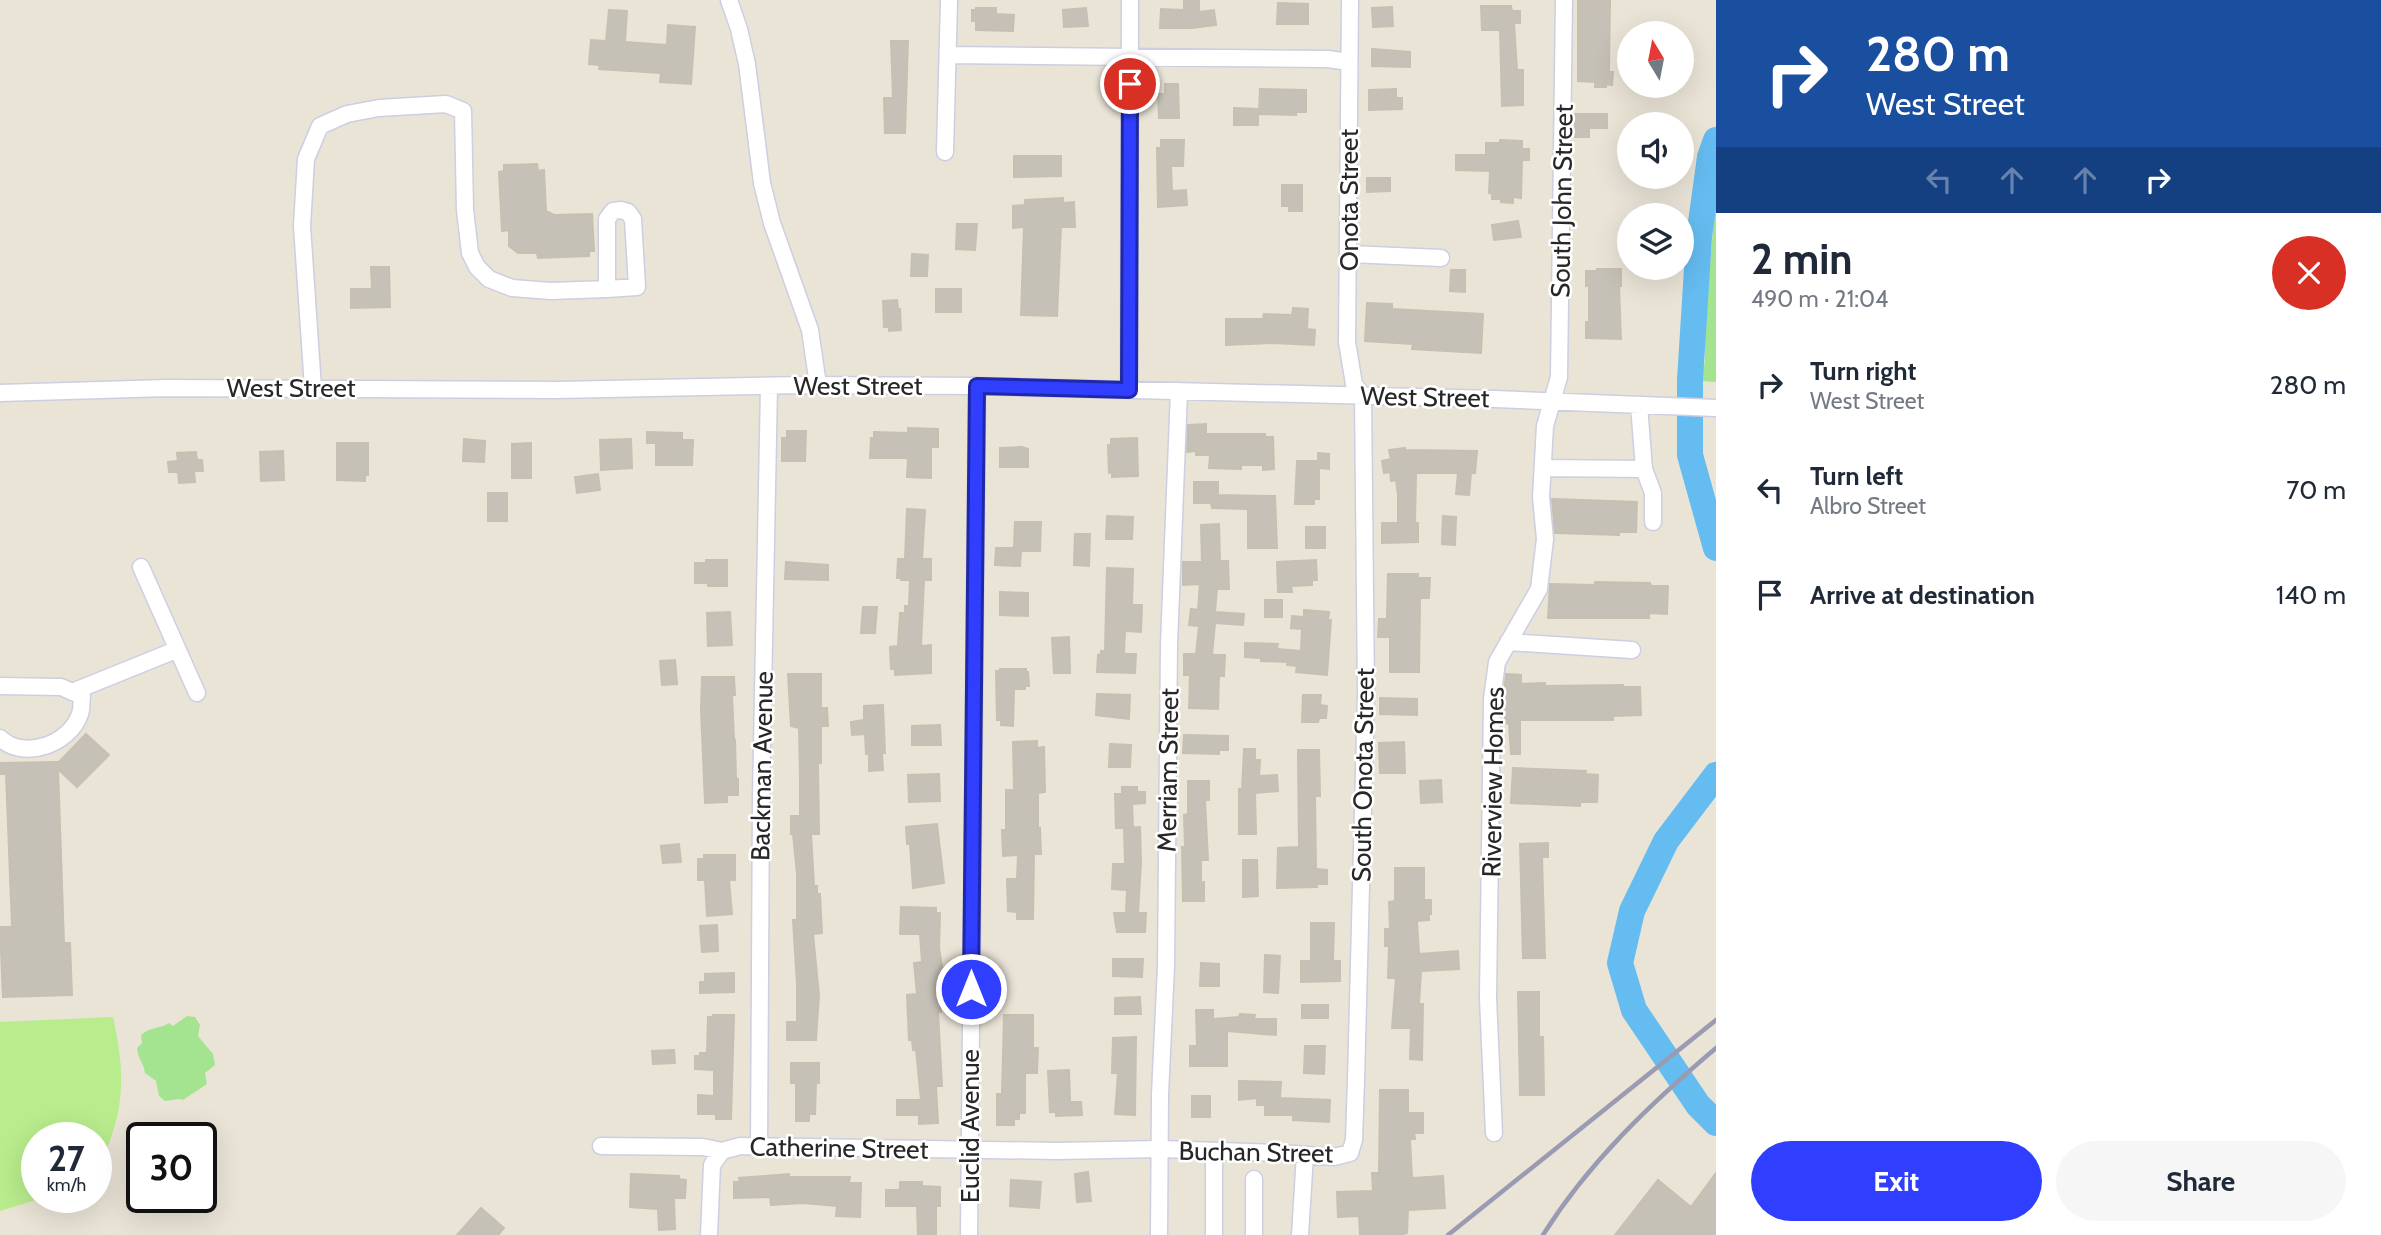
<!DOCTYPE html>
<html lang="en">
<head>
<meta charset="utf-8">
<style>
  :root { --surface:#fff; --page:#f6f6f7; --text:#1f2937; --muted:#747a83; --accent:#303eff }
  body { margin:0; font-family:Cabin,sans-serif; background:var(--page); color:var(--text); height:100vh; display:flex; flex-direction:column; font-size:26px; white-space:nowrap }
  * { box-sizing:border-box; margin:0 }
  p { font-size:23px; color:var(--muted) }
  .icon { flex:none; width:38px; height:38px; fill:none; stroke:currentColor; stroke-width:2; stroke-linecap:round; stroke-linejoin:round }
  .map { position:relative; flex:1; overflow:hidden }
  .drawer { display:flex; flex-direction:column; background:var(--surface); width:665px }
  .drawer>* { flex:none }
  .banner { background:#1a4fa0; color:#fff; overflow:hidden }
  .needle { width:46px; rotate:350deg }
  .fabs { position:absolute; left:1617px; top:21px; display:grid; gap:14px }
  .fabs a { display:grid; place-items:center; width:77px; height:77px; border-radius:50%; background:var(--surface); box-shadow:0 7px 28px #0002; font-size:35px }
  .speed { position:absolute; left:21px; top:1122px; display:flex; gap:14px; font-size:35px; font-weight:700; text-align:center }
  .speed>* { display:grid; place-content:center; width:91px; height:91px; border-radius:50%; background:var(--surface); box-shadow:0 7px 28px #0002; line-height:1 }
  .speed small { font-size:18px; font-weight:400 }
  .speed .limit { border:4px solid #111; border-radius:10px; background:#fff; color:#111 }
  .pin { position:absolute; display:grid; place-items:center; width:60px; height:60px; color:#fff; margin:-30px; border:4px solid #fff; border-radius:50%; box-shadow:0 2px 7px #0007 }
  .me { position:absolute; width:77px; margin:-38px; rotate:0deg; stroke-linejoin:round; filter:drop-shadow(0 0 5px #0008) }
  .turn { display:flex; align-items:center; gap:24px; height:147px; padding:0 35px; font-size:32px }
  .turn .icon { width:91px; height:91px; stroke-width:2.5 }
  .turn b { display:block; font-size:49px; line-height:60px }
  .lanes { display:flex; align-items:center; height:66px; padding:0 35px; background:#0003; justify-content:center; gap:35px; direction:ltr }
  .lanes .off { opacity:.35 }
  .round { display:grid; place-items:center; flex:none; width:74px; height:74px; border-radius:37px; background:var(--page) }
  .summary { display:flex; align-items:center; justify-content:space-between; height:119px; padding:0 35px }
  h1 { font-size:42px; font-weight:700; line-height:52px }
  .button { display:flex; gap:14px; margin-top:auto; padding:14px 35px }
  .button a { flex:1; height:80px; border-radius:42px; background:var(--accent); color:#fff; font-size:28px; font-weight:700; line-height:80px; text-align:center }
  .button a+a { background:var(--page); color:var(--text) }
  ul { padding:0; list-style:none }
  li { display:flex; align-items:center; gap:21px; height:105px; padding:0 35px }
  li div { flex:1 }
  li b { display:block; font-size:26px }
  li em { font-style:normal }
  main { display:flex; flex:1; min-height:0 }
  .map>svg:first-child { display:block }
  .green { fill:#a4e491 }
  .pitch { fill:#b8ec8c }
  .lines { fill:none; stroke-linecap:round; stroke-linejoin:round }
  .river { stroke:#65bcf1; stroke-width:26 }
  .building { fill:#c5c1b7; stroke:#c5c0b1; stroke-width:2 }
  .minor-casing { stroke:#cdcee1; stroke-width:19 }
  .minor { stroke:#fff; stroke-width:16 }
  .rail { stroke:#9a9bb2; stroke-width:4.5 }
  .route-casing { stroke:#1f28a6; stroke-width:18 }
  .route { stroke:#303eff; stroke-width:12 }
  .labels { text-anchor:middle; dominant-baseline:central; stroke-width:5; stroke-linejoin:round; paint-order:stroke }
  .street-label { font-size:26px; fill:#272727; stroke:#fff }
</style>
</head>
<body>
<main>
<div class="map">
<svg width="1716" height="1235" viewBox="0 0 1716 1235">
  <rect width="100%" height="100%" fill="#eae4d7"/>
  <path class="green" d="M1716 193V382L1701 381 1705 361V325Z
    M187 1016 195 1017 200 1025 198 1036 213 1054 215 1065 205 1073 207 1084 183 1100 179 1099 165 1101 159 1096 156 1081 145 1073C144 1063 137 1057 137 1048L142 1043 141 1035C149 1027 160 1029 169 1023L173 1026Z"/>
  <path class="pitch" d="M113 1017C126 1076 125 1112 99 1167L96 1170V1138H37V1197H46L0 1211V1022Z"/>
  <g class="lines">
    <path class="river" d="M1716 140 1710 157 1699 237 1690 380V455L1716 548
      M1716 775 1666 841 1632 911 1620 963 1634 1010 1698 1105 1716 1123"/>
  </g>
  <path class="building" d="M1184 0H1199V12L1214 10 1216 25 1192 28H1160L1161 9 1184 10Z
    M1578 0H1610L1609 72H1613L1612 85 1606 84V87H1595V82L1578 81Z
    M1278 3 1308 4V24H1277Z
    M1481 6H1511L1512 11H1520V23H1514L1517 70H1523V105L1502 106 1500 30H1482Z
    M1392 7 1393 26 1373 27 1372 8Z
    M976 8H996V14L1014 15 1013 31 976 30V21H972V10H976Z
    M1086 8 1088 26 1064 27 1063 10Z
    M609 10 627 11 625 42 667 45 668 25 695 27 691 84 660 82 661 73 599 69 600 65 589 64 591 40 606 41Z
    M891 41H908L905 133H885L884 98H893Z
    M1372 49 1410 52V67L1372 66Z
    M1165 84H1178L1179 118H1159L1158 94H1165Z
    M1260 89 1306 90V112H1296V115L1259 114Z
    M1396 89V98H1402V109L1369 110V90Z
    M1234 108 1258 109V125H1234Z
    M1575 114H1607V128H1589V137H1575Z
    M1161 140H1184L1183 166H1171L1172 191 1186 190 1187 205 1158 207 1157 148H1161Z
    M1500 140 1522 141V149H1529V160H1522L1521 198 1513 197V203L1501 202V199H1492V193H1489L1490 171 1456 170V155H1486V143H1500Z
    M1014 156H1061V176L1014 177Z
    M537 164 538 171 544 170 546 211 554 215 592 214 594 251H589V256L538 258 537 253H518L509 246V230L502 231 499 172 504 171V165Z
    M1367 178H1390V191L1367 192Z
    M1282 185H1302V211H1289V206H1282Z
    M1063 198V203L1074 202 1075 227H1061L1057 316 1021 315 1024 227 1013 228V206L1025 205V200Z
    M1518 221 1521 237 1494 240 1492 225Z
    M957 224H977L975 250 956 249Z
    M912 254 928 255 927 276H911Z
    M371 267H389L390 307 351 308V289H372Z
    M1597 269H1621V286H1619L1621 339 1586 338V322H1589V285L1586 286V271H1597Z
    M1451 270H1465V292L1450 291Z
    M936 289H961V312H936Z
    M897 300 898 309H900L901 330 889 331V327H884L883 301Z
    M1367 303 1392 304V309L1483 314 1481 353 1412 349 1413 344 1365 341Z
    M1293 308 1308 309 1307 329 1315 330 1314 345 1274 343 1226 345V319H1263L1264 314 1292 315Z
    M1206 424V434H1265V437H1273L1274 469 1263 470V465H1241V469L1209 468 1210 455H1196V451L1187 452 1188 425Z
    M908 428 938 429V447H931V478L907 477 908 458H870L871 438H874V432L908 433Z
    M787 431H806L805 461H782V438H787Z
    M647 432 682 433V440H693L692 465H656V443H647Z
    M1137 438 1138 476 1112 477V472L1109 473 1108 445H1111V439Z
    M464 439 485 441 484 462 463 461Z
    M631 439 632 468 601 470 600 440Z
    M337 443H368V475H365V481L337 480Z
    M531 443V478H512V444Z
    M1022 447 1028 449V467H1000V448Z
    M1405 448V450L1477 451 1475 473H1471L1469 495 1456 494 1458 473H1416L1415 523H1418V542L1382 543V523H1398V495L1396 480 1391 481 1390 472 1384 473 1382 461 1391 459 1389 450Z
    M283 451 284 480 261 481 260 452Z
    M196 452 197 460H202L203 471H194L195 482 179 483 178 472H169L168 462 178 461 177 453Z
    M1318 453 1329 454V469L1319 468V499H1314V504H1295L1297 461H1318Z
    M598 474 600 490 577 493 575 477Z
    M1194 482H1218V495L1275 496 1277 548H1248V509L1212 508 1211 503H1194Z
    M488 493H507V521H488Z
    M1552 499 1637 502 1636 532H1619V535L1555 533Z
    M907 509 925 510 922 559H931V580H924L921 646 931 645V673L895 675V669H891L890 647 898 646 900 613H905V606H909L910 580H901V578H897L898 559H905Z
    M1107 516 1133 517 1132 539H1106Z
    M1443 516 1456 517 1455 545 1442 544Z
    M1015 522H1041L1040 551H1021L1020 566 995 565 996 548H1014Z
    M1219 524 1220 561H1228L1229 589H1217L1215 612 1244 614 1243 625 1215 623 1212 655H1225L1224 676H1219L1218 709 1189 708 1190 675H1184V654H1196L1199 626 1189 625 1191 609 1198 610 1200 584 1183 585V562H1202L1201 525Z
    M1306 527H1325V548H1306Z
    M1075 534H1090L1089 566 1074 565Z
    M706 560H727V586H708V583H695V563H706Z
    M1316 560 1317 580H1312V585L1291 586 1292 592H1278L1277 562Z
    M786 562 828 565V580L785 579Z
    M1107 568 1133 569 1132 605H1142L1141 632 1125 631 1124 654H1136L1135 673 1097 672 1098 655 1101 654V651H1105Z
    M1388 574H1418V578H1430L1429 598H1420L1419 672H1390V637H1378L1379 619H1387Z
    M1595 582 1650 583 1651 586H1668L1667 614 1649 613V618H1548L1550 584 1595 585Z
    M1000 592 1028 593V616L1000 615Z
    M1265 600H1282V617H1265Z
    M863 607H877L875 633H861Z
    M1304 610 1329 612 1328 620H1331L1327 675 1296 672 1297 666 1287 665 1288 662 1261 661V658L1245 657V643L1278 644 1277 649 1301 651 1302 629 1291 628 1292 616 1304 617Z
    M730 612 732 645 708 646 707 613Z
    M1069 637 1070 673H1054L1052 638Z
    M675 660 677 684 662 685 660 661Z
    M1000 669H1026V672H1028L1029 686H1025V689H1014L1013 726 1001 725V720H997L996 671H1000Z
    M788 674H821V708H827L828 726H821V763H818L819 834H811L814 886H817V894H820L822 933 813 934 819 995 816 1040H787V1022H797V984L793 920H797V874L793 834H791V816H800V777L799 728 791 726Z
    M1506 674 1521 675V684L1545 683V686L1623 685V687H1640L1641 715 1613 716V720H1520V754H1511L1509 723 1505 724V714H1502Z
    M702 677H734L735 695H732L734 740H735L736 779H738V795H727V802L705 803 701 710Z
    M1097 694 1130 695 1129 719 1096 715Z
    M1303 695H1321L1320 705 1327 706 1326 718H1319L1318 722H1302Z
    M1380 698 1417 699V715L1380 714Z
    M883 705 885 753H882L883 770 869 771V754H866L865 734 852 735 851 722 864 720V706Z
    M940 725 941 745H912V726Z
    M86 734 109 755 77 787 58 769 64 943H70L72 995 3 997 0 927H12L6 774H0V763L57 762V764Z
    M1184 735 1228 736V750H1219V754L1183 753Z
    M1037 741V748L1044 747 1045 792 1038 793V828H1040L1041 854H1034L1033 919H1017V912L1008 911 1007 879H1017L1018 855 1003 856 1002 830H1006V790H1014L1013 742Z
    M1404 742 1405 773H1380L1379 743Z
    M1110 744 1131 745 1130 767H1109Z
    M1244 749H1255V760H1260L1259 776 1277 775 1278 791 1255 793 1256 834H1239V789H1242Z
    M1298 750H1319L1320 796H1315L1316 869 1327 870V884H1317V887L1277 888 1278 848 1299 847Z
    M1513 768 1586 771 1585 774 1598 775 1597 802H1580V806L1511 803Z
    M939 774 940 801 909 802 908 775Z
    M1441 780 1442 802 1421 803 1420 781Z
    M1188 781H1209V800H1205L1208 860H1201V882H1204V901H1183L1182 847H1185L1184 815 1188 814Z
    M1122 787H1137V792H1145V803L1132 804 1133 827 1116 828 1115 794H1122Z
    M937 824 944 883 913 888 910 844H907L906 827Z
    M1140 827 1141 863 1138 913H1146L1145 932H1117L1114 913H1126L1127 890 1112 889 1113 864H1125L1124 828Z
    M1548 843V857H1542L1545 958H1523L1520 844Z
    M679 844 681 862 663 863 661 846Z
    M704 855H735V880H729L732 914 707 916 705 880H698V859H704Z
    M1243 860H1257L1258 896 1243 897Z
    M1395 868H1424V900H1431V914H1429V920L1417 921 1419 954 1458 951 1459 969 1421 971 1419 1004H1423L1422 1060 1410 1059 1411 1028H1392L1396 978H1388L1389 946H1385V929H1390L1389 902 1395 901Z
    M901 907 936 908V913H940L939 948 943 973H939L941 1012H938L942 1086H936L938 1123 919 1124V1115H897V1100H921L916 1050H913L912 1040H909L907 995 917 994 914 963 922 962 920 934H900Z
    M1311 923H1334L1333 961H1340V981L1301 982V961H1311Z
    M717 925 718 951 702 952 700 926Z
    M1265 955 1280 956 1278 993 1264 992Z
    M1113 959H1143L1142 977 1113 976Z
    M1201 963 1219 964V986H1200Z
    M734 973V992L700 993V982H705V974Z
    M1518 992H1539V1037H1543L1544 1095H1520Z
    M1140 997 1141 1014H1115V998Z
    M1302 1005H1328V1018H1302Z
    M1196 1010H1213V1019L1239 1017 1240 1014 1255 1015 1254 1019H1276V1035L1227 1031V1066H1190V1046H1197Z
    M713 1015H734L731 1119H716V1114H698V1095L714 1096V1070L695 1069V1056H700V1053H707L708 1017H713Z
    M1004 1015H1033V1048H1038L1037 1073H1025V1113H1019V1119H1014V1125H997V1094H1002Z
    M1136 1037 1135 1115 1115 1114 1118 1073H1112L1113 1038Z
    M1305 1046H1325L1324 1074 1304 1073Z
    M674 1050 675 1063 653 1064 652 1051Z
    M791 1063H819V1083H816L815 1114H809V1121H796V1083H791Z
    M1069 1070 1070 1102H1081L1082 1115 1056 1116V1112H1050L1048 1071Z
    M1239 1081 1281 1082 1280 1098 1330 1100 1329 1122 1293 1120V1115H1265V1105H1257V1098L1239 1100Z
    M1380 1090H1408V1113H1423V1133H1414L1415 1139H1410L1412 1178 1443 1176 1445 1208 1408 1210 1407 1233 1399 1235H1360L1359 1216 1338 1217 1337 1192 1373 1191 1372 1173H1379Z
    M1192 1096H1210V1117H1192Z
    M1088 1172 1091 1201 1077 1202 1075 1174Z
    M1716 1173V1235H1615L1658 1180 1691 1207Z
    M631 1174 679 1176V1179L686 1180 685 1198H674L675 1229 659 1230 658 1209 630 1207Z
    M789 1174V1177H850L849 1183H861L860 1217 836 1216 837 1206 803 1203 771 1205 770 1197 734 1198V1182H740L739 1178Z
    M1011 1180 1041 1182 1039 1208 1010 1206Z
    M900 1182H922V1186L940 1187V1206H936V1235H918L917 1206H886V1190H900Z
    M481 1208 504 1228 498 1235H457Z"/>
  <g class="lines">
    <g class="minor-casing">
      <path id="minor" d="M729 0 739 29 747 64 762 183 772 223 810 330 818 385
        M1350 0 1347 342 1354 384 1363 396
        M948 55 1328 59 1349 62
        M945 152 949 0
        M621 210 628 212 633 219 637 287 607 289V219L613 211Z
        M1350 254 1441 258
        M313 388 302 226 306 159 320 126 347 114 379 108 446 104 463 111 465 210 470 253 477 267 489 279 512 288 551 291 607 289
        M1129 390 1130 0
        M0 393 167 388 558 390 803 385 977 386 1495 399 1716 408
        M1543 468 1644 469 1639 405
        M1644 469 1653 493V522
        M141 567 197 693
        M1508 642 1632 650
        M0 686 61 687 82 696C81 702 82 709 80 714 70 744 24 761 0 738
        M72 692 176 650
        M1494 1133 1488 998 1492 699 1497 662 1539 589 1545 539 1541 497 1545 426 1559 377 1564 0
        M601 1146 703 1147 722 1151 740 1146 1057 1151 1161 1149 1281 1153 1334 1157 1350 1153 1354 1140 1356 1080 1366 693 1363 396
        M759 1147 761 797 769 386
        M709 1235 712 1165 722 1151
        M969 1235 977 386
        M1159 1235 1160 1095 1166 966 1169 644 1179 391
        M1214 1235V1152
        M1254 1235V1179
        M1300 1235 1305 1155"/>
    </g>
    <use href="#minor" class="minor"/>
    <path class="rail" d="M1448 1235 1716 1020
      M1543 1235C1589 1162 1650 1104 1716 1048"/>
  </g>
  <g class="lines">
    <g class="route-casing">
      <path id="route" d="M971 989 977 386 1129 390 1130 84"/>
    </g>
    <use href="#route" class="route"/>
  </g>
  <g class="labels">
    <g class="street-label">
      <text transform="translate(1349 200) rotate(-90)">Onota Street</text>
      <text transform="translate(1562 201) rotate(-89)">South John Street</text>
      <text x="858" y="386">West Street</text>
      <text x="291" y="388">West Street</text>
      <text transform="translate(1425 397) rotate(1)">West Street</text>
      <text transform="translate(762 766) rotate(-89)">Backman Avenue</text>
      <text transform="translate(1168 770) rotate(-89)">Merriam Street</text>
      <text transform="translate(1363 775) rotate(-89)">South Onota Street</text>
      <text transform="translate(1493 782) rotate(-89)">Riverview Homes</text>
      <text transform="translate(970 1126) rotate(-90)">Euclid Avenue</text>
      <text transform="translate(839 1148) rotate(1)">Catherine Street</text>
      <text transform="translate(1256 1152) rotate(1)">Buchan Street</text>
    </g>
  </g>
</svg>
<div class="fabs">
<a><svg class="needle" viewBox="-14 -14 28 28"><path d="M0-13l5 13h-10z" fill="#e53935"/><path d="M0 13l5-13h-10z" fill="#747a83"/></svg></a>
<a><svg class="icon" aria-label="sound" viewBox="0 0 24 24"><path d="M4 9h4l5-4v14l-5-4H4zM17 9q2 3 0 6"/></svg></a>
<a><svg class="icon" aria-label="layers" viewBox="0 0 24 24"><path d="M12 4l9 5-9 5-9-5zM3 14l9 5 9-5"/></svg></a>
</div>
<div class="speed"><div>27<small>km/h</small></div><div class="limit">30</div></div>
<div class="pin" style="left:1130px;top:84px;background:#d93025"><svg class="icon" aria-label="arrive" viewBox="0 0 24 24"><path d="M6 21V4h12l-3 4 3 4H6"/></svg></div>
<svg class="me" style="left:971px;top:989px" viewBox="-20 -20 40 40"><circle r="17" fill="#303eff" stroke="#fff" stroke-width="3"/><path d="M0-11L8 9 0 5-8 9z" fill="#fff"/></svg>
</div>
<section class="drawer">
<div class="banner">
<div class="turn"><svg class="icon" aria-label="right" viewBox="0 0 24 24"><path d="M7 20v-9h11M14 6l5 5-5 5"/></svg><div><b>280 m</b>West Street</div></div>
<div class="lanes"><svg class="icon off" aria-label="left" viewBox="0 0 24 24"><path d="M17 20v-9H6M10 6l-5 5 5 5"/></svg><svg class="icon off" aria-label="ahead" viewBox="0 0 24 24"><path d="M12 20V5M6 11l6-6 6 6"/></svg><svg class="icon off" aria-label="ahead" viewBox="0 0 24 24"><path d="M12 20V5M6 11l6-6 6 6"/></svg><svg class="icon" aria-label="right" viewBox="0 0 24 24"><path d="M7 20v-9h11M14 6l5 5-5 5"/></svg></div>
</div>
<div class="summary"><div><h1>2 min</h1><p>490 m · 21:04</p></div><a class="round" style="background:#d93025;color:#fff"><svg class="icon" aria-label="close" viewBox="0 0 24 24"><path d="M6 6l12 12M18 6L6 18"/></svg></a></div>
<ul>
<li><svg class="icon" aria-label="right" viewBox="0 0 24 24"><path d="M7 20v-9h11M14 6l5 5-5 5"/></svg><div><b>Turn right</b><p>West Street</p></div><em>280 m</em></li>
<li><svg class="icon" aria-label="left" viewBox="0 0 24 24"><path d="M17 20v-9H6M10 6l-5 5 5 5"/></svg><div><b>Turn left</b><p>Albro Street</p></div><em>70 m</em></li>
<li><svg class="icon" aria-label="arrive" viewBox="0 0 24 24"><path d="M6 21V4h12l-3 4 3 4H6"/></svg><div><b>Arrive at destination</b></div><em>140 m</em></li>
</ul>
<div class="button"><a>Exit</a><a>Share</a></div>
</section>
</main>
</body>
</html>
